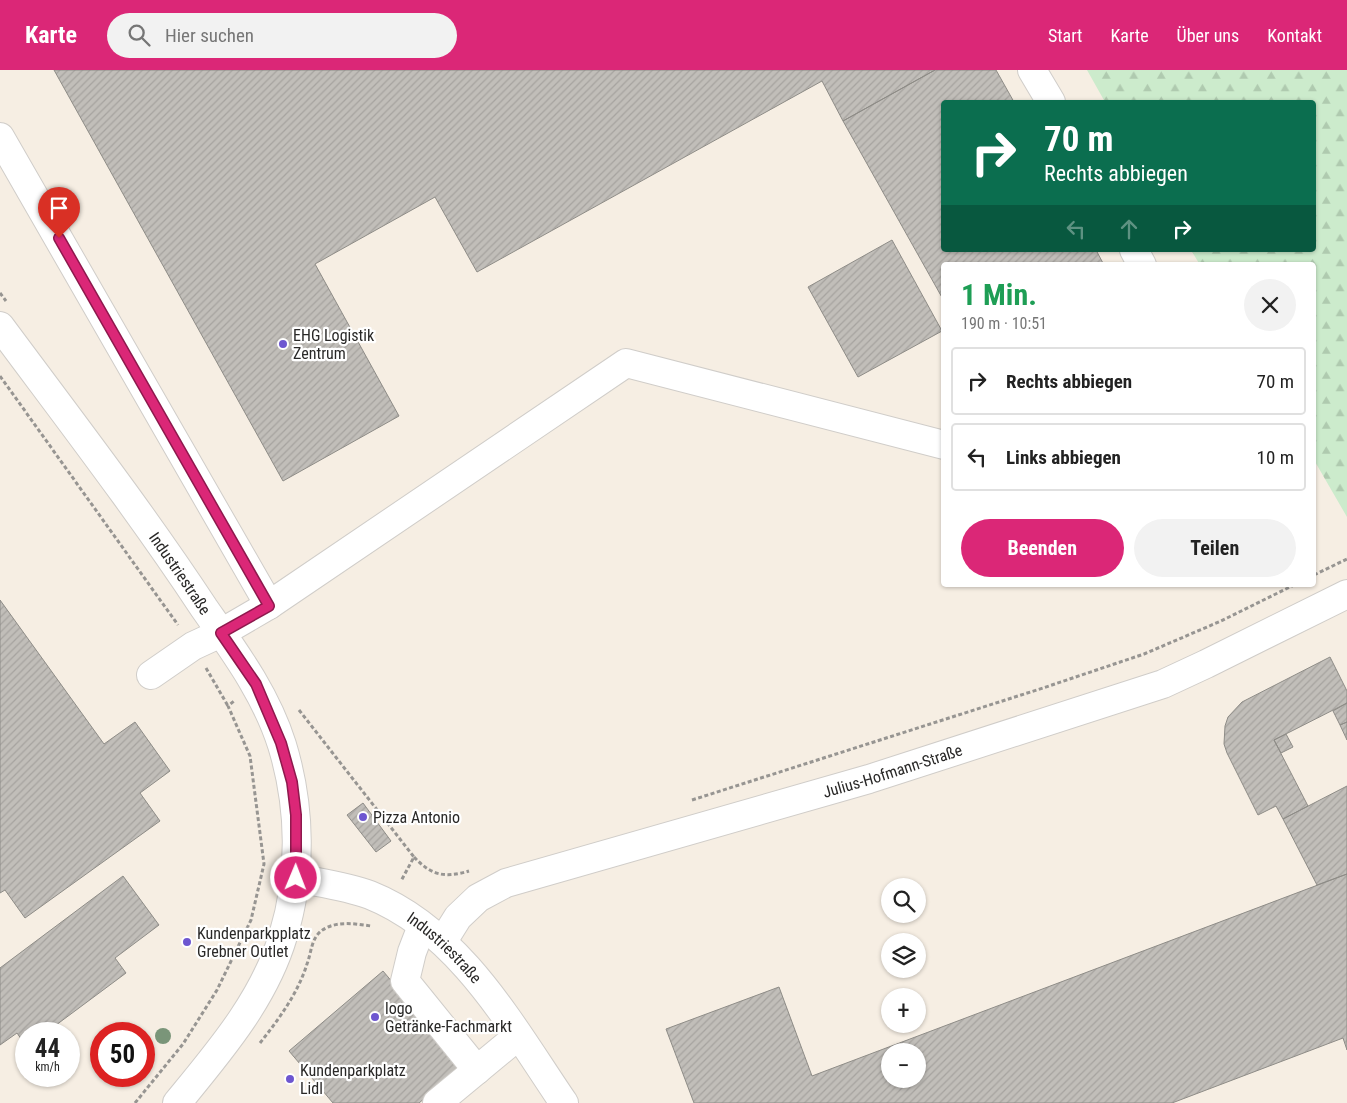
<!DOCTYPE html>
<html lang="de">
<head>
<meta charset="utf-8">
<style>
  :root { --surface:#fff; --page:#f2f2f2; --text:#222; --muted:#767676; --line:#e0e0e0; --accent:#db2777 }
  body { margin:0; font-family:"Roboto Condensed",sans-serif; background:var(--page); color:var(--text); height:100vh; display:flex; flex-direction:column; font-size:19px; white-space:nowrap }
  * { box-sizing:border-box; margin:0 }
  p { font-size:16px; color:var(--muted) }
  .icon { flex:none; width:28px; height:28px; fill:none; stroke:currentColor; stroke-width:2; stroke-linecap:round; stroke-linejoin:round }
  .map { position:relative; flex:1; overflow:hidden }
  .side { position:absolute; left:941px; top:192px; width:375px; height:325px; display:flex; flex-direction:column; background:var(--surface); border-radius:5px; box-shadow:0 1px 4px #0004 }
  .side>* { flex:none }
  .top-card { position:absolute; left:941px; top:30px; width:375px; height:152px; border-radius:5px; box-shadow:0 1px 4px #0004; background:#0b6e4f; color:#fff; overflow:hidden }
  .buttons { position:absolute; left:881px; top:808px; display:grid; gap:10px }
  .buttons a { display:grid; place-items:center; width:45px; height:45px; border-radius:50%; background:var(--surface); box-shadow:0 1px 4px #0004; font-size:25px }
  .speed { position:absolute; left:15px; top:952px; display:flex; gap:10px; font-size:25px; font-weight:700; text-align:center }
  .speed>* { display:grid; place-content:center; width:65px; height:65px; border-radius:50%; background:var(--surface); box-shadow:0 1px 4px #0004; line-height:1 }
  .speed small { font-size:12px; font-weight:400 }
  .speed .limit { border:8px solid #d22; background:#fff; color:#111 }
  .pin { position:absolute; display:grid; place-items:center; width:42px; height:42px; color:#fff; margin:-51px -21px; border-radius:50% 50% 50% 0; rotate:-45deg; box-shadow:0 0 5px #0007 }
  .pin .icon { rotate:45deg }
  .me { position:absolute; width:55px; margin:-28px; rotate:1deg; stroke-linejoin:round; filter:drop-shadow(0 0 4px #0008) }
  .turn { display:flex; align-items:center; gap:18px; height:105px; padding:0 20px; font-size:22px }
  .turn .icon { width:65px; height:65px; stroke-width:2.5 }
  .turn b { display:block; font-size:35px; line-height:42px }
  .lanes { display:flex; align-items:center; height:48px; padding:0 20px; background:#0003; justify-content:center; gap:25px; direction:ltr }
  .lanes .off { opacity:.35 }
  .round { display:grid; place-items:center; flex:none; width:52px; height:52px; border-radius:26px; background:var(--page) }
  .head { display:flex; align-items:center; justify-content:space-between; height:85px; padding:0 20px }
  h1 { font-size:30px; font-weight:700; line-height:38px; color:#1e9e55 }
  .action { display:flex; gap:10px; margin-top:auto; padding:10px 20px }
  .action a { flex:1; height:58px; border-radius:30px; background:var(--accent); color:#fff; font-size:20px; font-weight:700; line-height:58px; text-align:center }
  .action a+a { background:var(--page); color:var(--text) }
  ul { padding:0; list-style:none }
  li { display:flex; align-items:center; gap:15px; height:68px; margin:0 10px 8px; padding:0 10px; border:2px solid var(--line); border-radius:5px }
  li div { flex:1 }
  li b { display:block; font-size:19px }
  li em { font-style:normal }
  header { display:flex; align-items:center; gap:30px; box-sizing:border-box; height:70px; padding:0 25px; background:var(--accent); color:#fff }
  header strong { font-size:24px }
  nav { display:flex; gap:28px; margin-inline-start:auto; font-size:18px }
  .search { width:350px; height:45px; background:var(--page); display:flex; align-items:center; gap:12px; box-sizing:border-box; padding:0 18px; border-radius:28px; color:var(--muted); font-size:19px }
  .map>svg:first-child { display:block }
  .built { fill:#f6eee3; fill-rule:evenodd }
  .forest { fill:url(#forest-firs) }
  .building { fill:url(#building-hatch); stroke:#8e8c87; fill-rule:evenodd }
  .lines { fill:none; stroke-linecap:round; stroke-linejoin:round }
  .minor-casing { stroke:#d0cdc9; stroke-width:30 }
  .major-casing { stroke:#d0cdc9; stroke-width:30 }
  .path { stroke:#979592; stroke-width:3; stroke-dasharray:4 2.5; stroke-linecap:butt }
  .minor { stroke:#fff; stroke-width:28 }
  .major { stroke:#fff; stroke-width:28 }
  .tree { fill:#7a9579 }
  .route-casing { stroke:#8e194d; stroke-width:12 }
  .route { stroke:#db2777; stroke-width:9 }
  .poi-dot { fill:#6d56d0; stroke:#fff; stroke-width:2 }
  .labels { text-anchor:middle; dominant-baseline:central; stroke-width:4.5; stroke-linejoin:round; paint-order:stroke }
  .poi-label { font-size:16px; fill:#292827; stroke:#fff; text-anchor:start }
  .street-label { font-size:16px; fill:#292827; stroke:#fff }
</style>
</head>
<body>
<header>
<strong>Karte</strong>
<div class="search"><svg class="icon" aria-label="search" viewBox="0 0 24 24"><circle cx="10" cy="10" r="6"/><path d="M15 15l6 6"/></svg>Hier suchen</div>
<nav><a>Start</a><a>Karte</a><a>Über uns</a><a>Kontakt</a></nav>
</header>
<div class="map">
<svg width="1347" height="1033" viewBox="0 0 1347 1033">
  <defs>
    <pattern id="forest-firs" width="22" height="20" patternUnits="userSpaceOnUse" patternTransform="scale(1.25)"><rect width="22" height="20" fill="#ccebcc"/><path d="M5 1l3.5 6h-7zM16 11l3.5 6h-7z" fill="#afcaaf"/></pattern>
    <pattern id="building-hatch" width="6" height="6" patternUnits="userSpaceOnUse" patternTransform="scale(1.25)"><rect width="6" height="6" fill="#c1beb9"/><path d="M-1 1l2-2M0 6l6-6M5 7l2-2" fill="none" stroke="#a6a39f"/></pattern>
  </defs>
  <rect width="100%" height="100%" fill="#fcf9f4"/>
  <path class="built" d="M0 0H1347V1033H0ZM944 32H1314V180H944ZM944 195H1314V515H944ZM890 816H918V844H890ZM890 871H918V899H890ZM890 926H918V954H890ZM26 964H69V1006H26ZM101 964H144V1006H101ZM890 981H918V1009H890Z"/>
  <path class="forest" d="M1087 0H1347V447L1314 390V195H1200L1191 180H1314V32H1105Z"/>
  <path class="building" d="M54 0H935L843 51 822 11 477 202 435 127 315 194 399 346 283 411Z
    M935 0H996L1014 32H944V180H1096L1104 195H944V231L843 51Z
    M892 170 942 261 858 307 808 217Z
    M0 530 104 674 135 652 170 701 140 723 160 751 25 848 5 820 0 823Z
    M1330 587 1347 621V633L1274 670 1308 736 1283 749 1276 736 1258 745 1227 683 1224 674 1225 656 1228 647 1242 632Z
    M1347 633V652L1340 655 1333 641Z
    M1347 652V670L1340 655Z
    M1286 664 1293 677 1281 683 1274 670Z
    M1347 716V804L1317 815 1283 749Z
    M363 733 391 771 376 782 347 745Z
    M1347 804V980L1343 968 1172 1033H694L666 959 779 917 812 1006ZM890 981H918V1009H890Z
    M123 806 159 855 115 888 126 903 44 964H26V976L17 963 0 975V898Z
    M383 901 463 996 419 1033H333L289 981Z"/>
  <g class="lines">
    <g class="minor-casing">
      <g id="minor">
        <path d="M1032 0 1051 32"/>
        <path d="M0 67 269 535"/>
        <path d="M1134 180 1142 195"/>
        <path d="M151 605 193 576 221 563 269 535 626 293 944 375"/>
        <path id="s1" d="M296 808C320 813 346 816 370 825 460 861 512 957 564 1033"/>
        <path d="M422 856 412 882 405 911 477 1000"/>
        <path id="s2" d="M443 871 458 847 478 828 506 813 869 709 1163 614 1206 594 1347 524"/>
        <path d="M437 1033 518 966"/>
      </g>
    </g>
    <g class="major-casing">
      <g id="major">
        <path id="s3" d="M0 256C69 349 140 441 204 538 234 581 266 624 282 675 301 737 302 804 283 866 264 930 218 983 177 1033"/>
      </g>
    </g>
    <path class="path" d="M0 223 6 231
      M0 306 178 555
      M1314 505 1347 489
      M206 598 228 636
      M299 640 414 787 401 811
      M692 730 1043 618 1144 584 1221 551 1294 515
      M414 787C432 806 445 808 469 801
      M260 973C279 949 298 923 307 894 312 881 311 865 326 858 340 851 356 854 371 856
      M135 1033 183 974 217 920 251 850 264 794 250 686 228 636 234 631"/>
    <use href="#minor" class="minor"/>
    <use href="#major" class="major"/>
  </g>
  <circle class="tree" cx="163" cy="966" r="8"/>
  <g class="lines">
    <g class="route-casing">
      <path id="route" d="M59 168 269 536 221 563 256 614 281 673 292 712 296 745V808"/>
    </g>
    <use href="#route" class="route"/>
  </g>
  <g class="poi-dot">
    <circle cx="283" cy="274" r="5"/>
    <circle cx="363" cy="747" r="5"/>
    <circle cx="187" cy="872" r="5"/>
    <circle cx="375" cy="947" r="5"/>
    <circle cx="290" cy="1009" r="5"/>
  </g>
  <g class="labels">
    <g class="poi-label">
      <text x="293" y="265">EHG Logistik<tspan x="293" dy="18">Zentrum</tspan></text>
      <text x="373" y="747">Pizza Antonio</text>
      <text x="197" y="863">Kundenparkpplatz<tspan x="197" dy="18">Grebner Outlet</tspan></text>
      <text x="385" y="938">logo<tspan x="385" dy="18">Getränke-Fachmarkt</tspan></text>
      <text x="300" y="1000">Kundenparkplatz<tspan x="300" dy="18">Lidl</tspan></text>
    </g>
    <g class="street-label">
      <text stroke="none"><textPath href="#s3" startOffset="306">Industriestraße</textPath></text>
      <text stroke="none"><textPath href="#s2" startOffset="490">Julius-Hofmann-Straße</textPath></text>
      <text stroke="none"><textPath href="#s1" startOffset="168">Industriestraße</textPath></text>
    </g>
  </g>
</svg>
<div class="buttons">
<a><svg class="icon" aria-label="search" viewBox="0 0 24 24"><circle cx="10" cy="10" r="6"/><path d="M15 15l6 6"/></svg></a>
<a><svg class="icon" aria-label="layers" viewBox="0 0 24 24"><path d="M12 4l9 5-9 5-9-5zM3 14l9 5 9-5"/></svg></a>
<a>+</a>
<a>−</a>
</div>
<div class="speed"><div>44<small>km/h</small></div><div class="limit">50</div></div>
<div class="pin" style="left:59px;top:168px;background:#d93025"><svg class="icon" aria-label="arrive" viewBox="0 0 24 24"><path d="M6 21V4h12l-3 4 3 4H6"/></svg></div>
<svg class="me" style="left:296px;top:808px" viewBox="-20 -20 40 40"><circle r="17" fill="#db2777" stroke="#fff" stroke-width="3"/><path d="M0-11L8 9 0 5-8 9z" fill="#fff"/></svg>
<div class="top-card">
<div class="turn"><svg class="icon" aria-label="right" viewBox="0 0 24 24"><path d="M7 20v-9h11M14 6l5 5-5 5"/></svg><div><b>70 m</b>Rechts abbiegen</div></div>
<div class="lanes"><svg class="icon off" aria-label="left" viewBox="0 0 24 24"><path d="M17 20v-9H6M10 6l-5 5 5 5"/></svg><svg class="icon off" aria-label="ahead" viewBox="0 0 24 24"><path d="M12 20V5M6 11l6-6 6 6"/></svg><svg class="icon" aria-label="right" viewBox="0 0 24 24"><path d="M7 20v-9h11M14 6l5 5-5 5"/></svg></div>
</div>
<section class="side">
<div class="head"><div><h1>1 Min.</h1><p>190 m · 10:51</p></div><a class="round"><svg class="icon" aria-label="close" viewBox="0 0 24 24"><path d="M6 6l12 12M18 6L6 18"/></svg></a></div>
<ul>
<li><svg class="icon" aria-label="right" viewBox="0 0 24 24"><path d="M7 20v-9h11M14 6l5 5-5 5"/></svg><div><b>Rechts abbiegen</b></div><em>70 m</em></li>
<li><svg class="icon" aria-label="left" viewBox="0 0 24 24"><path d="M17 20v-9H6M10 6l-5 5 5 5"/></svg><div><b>Links abbiegen</b></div><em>10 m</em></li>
</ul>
<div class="action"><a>Beenden</a><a>Teilen</a></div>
</section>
</div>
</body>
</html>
